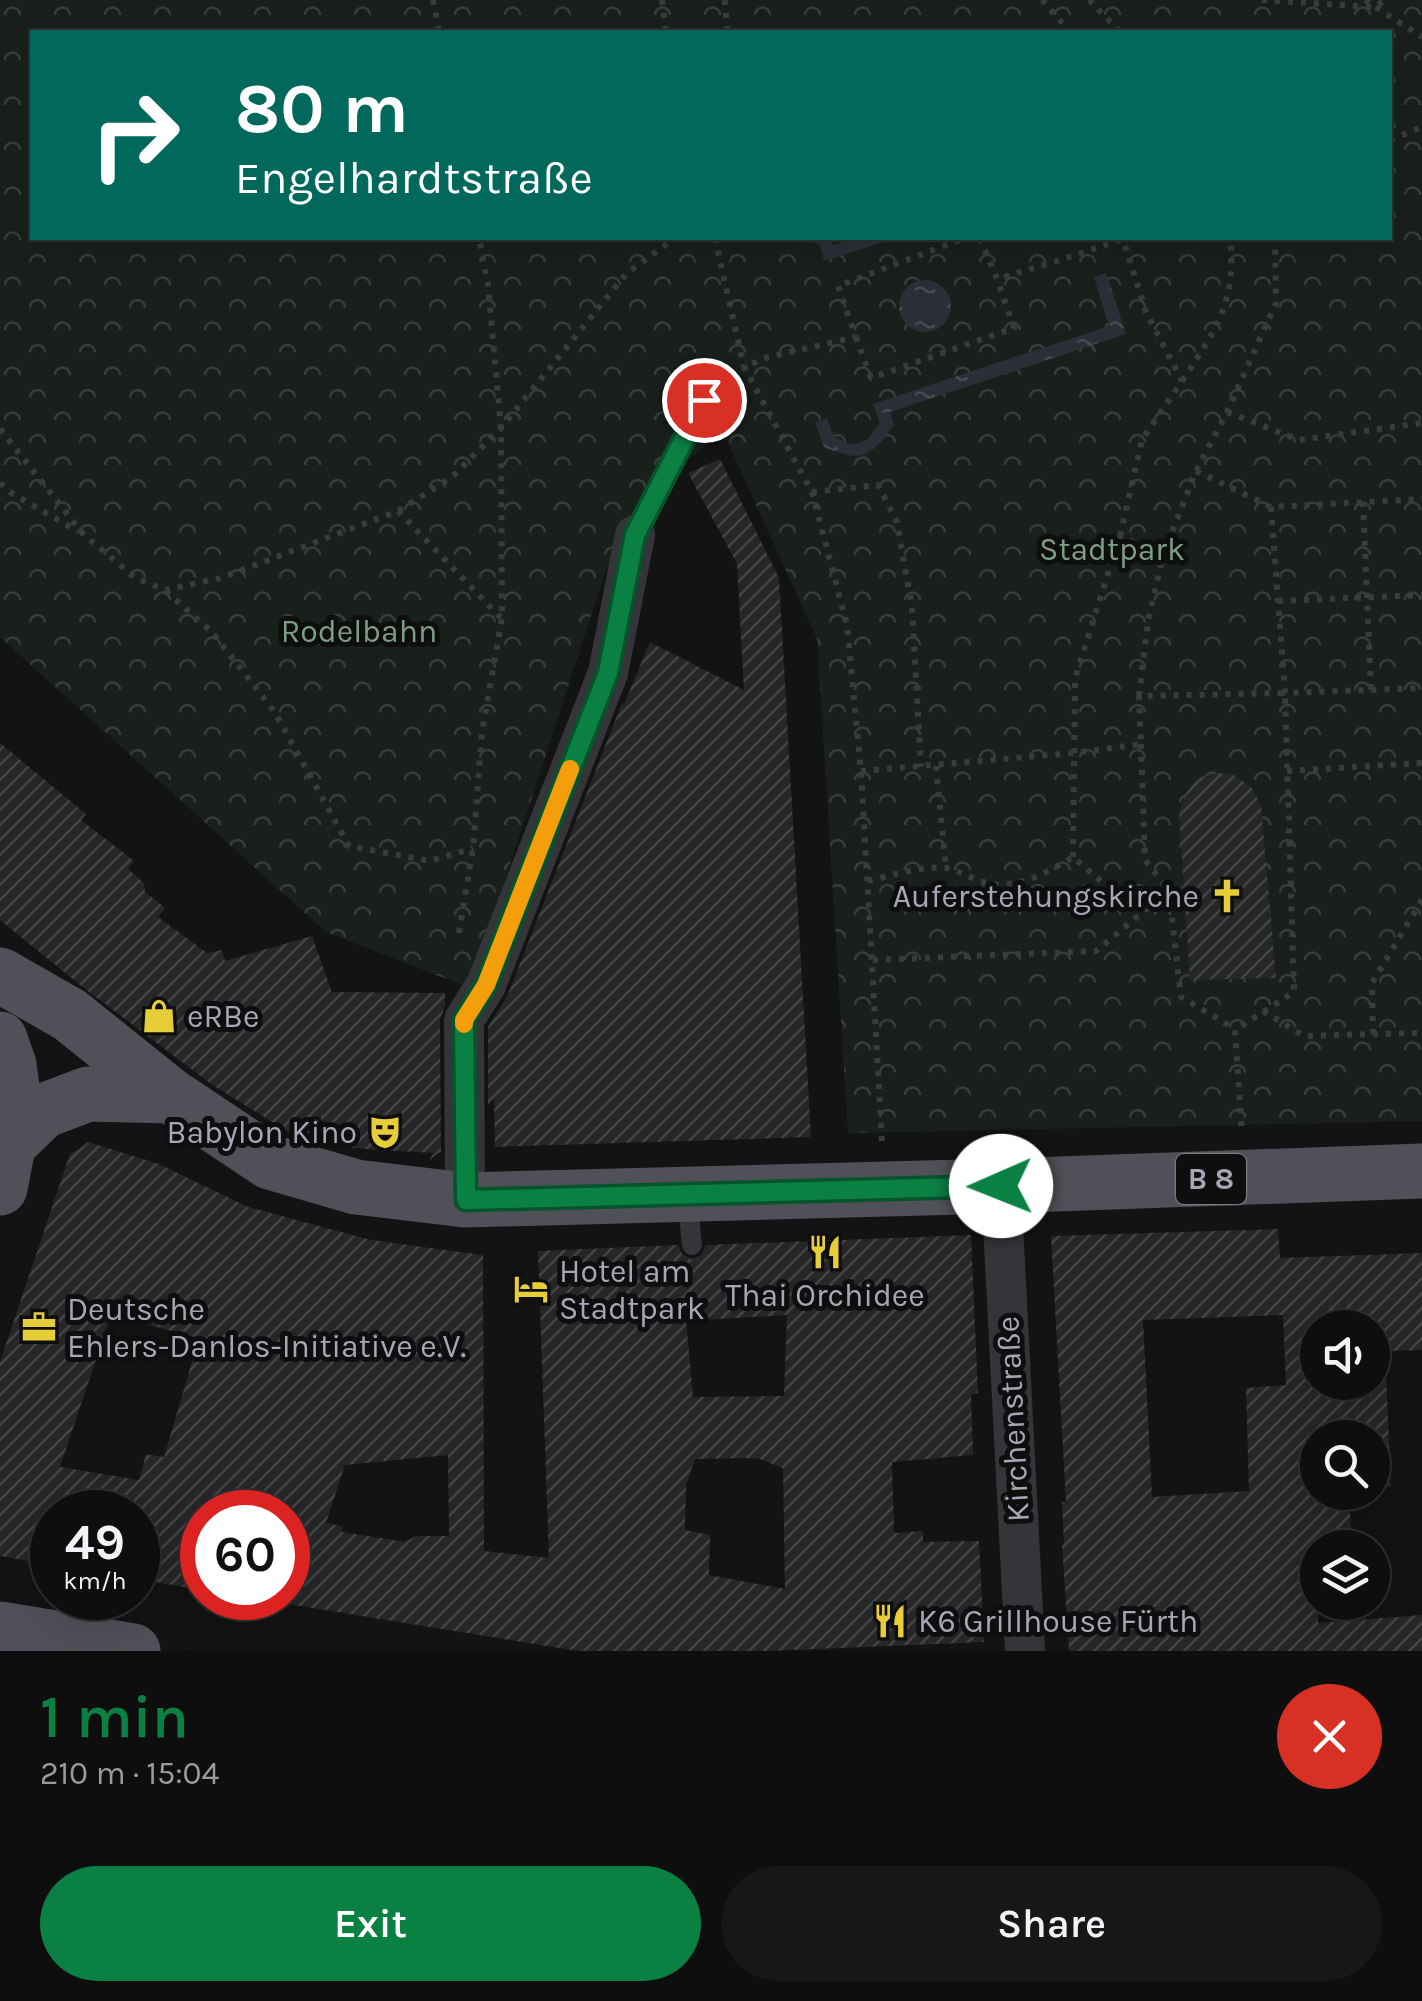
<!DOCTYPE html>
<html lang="en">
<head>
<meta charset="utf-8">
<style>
  :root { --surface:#0e0e0f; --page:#171718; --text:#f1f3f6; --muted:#9b9c9e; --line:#2e2e2f; --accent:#0b8043 }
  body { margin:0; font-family:Karla,sans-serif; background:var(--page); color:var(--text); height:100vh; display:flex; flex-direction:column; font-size:38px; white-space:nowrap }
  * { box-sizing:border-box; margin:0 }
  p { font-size:32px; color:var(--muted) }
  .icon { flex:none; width:55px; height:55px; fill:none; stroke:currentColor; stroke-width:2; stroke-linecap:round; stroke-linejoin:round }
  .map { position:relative; height:1651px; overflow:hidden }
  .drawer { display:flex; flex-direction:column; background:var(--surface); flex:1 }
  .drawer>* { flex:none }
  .banner { position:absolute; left:30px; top:30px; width:1362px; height:210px; border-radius:0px; box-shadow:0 10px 40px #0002,0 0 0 2px var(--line); background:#00695c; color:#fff; overflow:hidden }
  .buttons { position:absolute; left:1300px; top:1310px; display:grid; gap:20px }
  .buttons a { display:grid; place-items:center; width:90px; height:90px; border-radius:50%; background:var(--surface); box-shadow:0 10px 40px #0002,0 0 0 2px var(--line); font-size:50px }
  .speed { position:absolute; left:30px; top:1490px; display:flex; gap:20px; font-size:50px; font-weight:700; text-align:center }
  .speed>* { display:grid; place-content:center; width:130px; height:130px; border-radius:50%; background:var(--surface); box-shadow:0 10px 40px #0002,0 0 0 2px var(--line); line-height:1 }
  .speed small { font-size:25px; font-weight:400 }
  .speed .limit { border:15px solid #d22; background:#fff; color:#111 }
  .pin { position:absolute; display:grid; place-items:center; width:85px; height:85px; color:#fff; margin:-42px; border:5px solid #fff; border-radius:50%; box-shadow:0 2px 10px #0007 }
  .me { position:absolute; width:110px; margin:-55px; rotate:269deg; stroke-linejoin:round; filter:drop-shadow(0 0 8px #0008) }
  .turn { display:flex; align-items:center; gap:35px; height:210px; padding:0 40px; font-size:45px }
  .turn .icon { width:130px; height:130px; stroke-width:2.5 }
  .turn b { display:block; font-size:70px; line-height:85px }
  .round { display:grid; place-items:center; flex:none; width:105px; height:105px; border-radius:52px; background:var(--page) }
  .head { display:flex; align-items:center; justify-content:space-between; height:170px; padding:0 40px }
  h1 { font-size:60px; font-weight:600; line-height:75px; color:var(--accent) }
  .action { display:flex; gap:20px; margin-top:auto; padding:20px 40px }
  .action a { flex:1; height:115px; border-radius:60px; background:var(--accent); color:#fff; font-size:40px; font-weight:600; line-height:115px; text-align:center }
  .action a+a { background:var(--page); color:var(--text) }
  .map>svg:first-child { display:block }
  .forest { fill:url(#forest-crowns); fill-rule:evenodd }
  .water { fill:url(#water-ripples) }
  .building { fill:url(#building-hatch); fill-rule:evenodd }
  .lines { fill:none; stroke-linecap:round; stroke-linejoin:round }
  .path { stroke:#3a3b40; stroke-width:6; stroke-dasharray:5 8; stroke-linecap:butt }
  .service { stroke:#343439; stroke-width:20 }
  .minor { stroke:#343439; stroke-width:40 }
  .primary { stroke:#505058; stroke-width:55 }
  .route-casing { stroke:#07532c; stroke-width:25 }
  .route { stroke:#0b8043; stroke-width:18 }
  .slow { stroke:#f59e0b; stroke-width:18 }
  .labels { text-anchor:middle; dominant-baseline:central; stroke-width:10; stroke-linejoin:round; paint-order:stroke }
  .shield { fill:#0e0e0f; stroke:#787982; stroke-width:2.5 }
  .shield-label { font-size:30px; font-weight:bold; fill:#a5a7b4 }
  .park-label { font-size:32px; fill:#7d9e85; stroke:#0e0e0f }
  .poi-label { font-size:32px; fill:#a5a7b4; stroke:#0e0e0f; text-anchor:start }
  .street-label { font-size:32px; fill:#a5a7b4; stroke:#0e0e0f }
</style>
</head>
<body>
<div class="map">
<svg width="1422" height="1651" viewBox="0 0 1422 1651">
  <defs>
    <pattern id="forest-crowns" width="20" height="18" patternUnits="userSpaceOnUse" patternTransform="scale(2.5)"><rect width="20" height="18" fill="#191f1b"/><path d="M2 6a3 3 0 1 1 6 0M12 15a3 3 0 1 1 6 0" fill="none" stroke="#373d3a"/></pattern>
    <pattern id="water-ripples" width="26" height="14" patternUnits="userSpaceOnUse" patternTransform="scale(2.5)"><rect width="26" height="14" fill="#2a2f37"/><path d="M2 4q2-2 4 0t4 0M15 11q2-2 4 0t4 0" fill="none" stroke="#464a52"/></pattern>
    <pattern id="building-hatch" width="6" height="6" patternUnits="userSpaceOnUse" patternTransform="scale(2.5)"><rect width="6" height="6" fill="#262628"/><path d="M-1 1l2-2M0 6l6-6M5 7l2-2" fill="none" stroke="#424345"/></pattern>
  </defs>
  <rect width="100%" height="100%" fill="#131314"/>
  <path class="forest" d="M0 0H1422V1121L848 1133 817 639 723 432 653 488 606 570 470 988 326 932 0 637ZM32 32H1390V238H32Z"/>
  <path class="water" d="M807 238H830L833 245 857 238H896L824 261 820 246Z
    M1106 273 1126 334 890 412 894 425C869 458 864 463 824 447L815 423 827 418 834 437 852 445 867 440 880 423 873 404 1109 326 1094 277Z
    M899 306a26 26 0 1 1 52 0a26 26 0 1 1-52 0Z"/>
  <path class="building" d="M720 459 779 578 811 1137 495 1147 494 1099 488 1105V1027L508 994 622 703 624 704 650 642 744 690 737 564 688 473Z
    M0 743 86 814 81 820 134 861 128 869 144 883 145 892 165 908 158 917 207 953 222 950 225 961 312 936 332 992 445 993V1006L440 1020 441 1153H438L429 1161 433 1153 351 1148 298 1138 211 1084 80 985 0 920Z
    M1218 773 1232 774 1251 787 1261 805 1276 978 1190 980 1179 814 1185 795 1197 778Z
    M88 1142 159 1164 248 1207 371 1240 483 1255 484 1551 549 1558 538 1251 678 1245 682 1254 692 1259 701 1255 706 1245 971 1235 978 1393 971 1394 973 1455 892 1462 894 1533 923 1531V1542L979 1541 984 1642 768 1651H578L288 1604V1512H202V1590L138 1579V1512H52V1565L0 1556V1362L70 1154 79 1149ZM111 1315 199 1338 164 1457 146 1454 139 1480 60 1467ZM787 1315 784 1396 693 1397 686 1321ZM448 1455 449 1536H416L405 1542 342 1532V1526L326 1523 345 1465ZM757 1458 783 1468 785 1589 709 1575 710 1535 685 1530 686 1485 695 1459Z
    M1278 1229 1280 1258 1422 1253V1350L1385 1351 1391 1487 1372 1488V1438H1318V1492H1349L1352 1548H1318V1623L1422 1615V1651H1069L1062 1544H1064L1062 1502H1066L1051 1236ZM1283 1315 1286 1385 1246 1388 1249 1491 1152 1497 1143 1320ZM1318 1328H1372V1382H1318Z"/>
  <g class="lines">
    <path class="path" d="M433 0 439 32
      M662 0 666 32
      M725 0 727 32
      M1042 0 1070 32
      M1089 0 1120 32
      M1262 0 1373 7 1387 0
      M1365 0 1422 37
      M1390 140 1422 127
      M715 238 744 367 724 383
      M980 238 997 279 1061 260 1125 238
      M856 337 871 378 1014 328 997 279
      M1182 381C1216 330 1237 301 1230 238
      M1227 412 1299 440 1422 423
      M0 429 84 535 136 578 165 590 221 578 398 511 452 477 501 428 626 274 675 238
      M1196 471 1271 507 1422 499
      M0 483 10 492 79 532
      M812 492 878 485 897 522 912 607 921 767
      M1363 502 1371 690
      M1271 507 1285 693 1422 688
      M398 511 501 618
      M1120 536 1142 440 1182 381 1146 312 1123 239
      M166 591 212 632 274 711 349 846 430 861 473 848
      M1278 601 1422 595
      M1139 696 1148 621 1163 555 1196 471 1227 412 1276 303 1275 238
      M1141 744 1145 860 1169 891 1181 997 1235 1029
      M936 766 946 868
      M861 771 1074 753 1141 744 1139 696 1285 693 1294 992 1235 1030 1242 1133
      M1287 771 1422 763
      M1073 857 1075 678 1120 536 1163 555
      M868 881C891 876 923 865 946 868 959 870 971 879 983 882 1015 891 1047 873 1073 857L1110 889 1168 890
      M459 933 473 848 482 732 502 618 501 428 488 285 479 238
      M873 960 1096 951 1168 891
      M1263 1011 1304 1036 1373 1034 1372 983 1422 900
      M1373 1034 1422 1033
      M882 1141 861 771 847 625 812 492 744 367 768 357 856 337 838 286 965 238"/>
    <path class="service" d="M635 535 704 400
      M687 1196 692 1245"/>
    <path class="minor" d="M1001 1186 1025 1651
      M465 1200 464 1020 486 985 608 673 635 535"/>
    <path class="primary" d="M0 975 70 1015 171 1096 270 1162 356 1187 465 1200 1001 1186 1422 1171
      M0 1039 9 1065 15 1110 0 1188
      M10 1143 43 1111 88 1094 171 1096
      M0 1629 133 1651"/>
  </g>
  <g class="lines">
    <g class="route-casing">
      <path id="route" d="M704 400 635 535 608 673 486 985 464 1020 466 1200 1001 1186"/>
    </g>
    <use href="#route" class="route"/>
    <path class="slow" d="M464 1024V1020L486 985 570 769"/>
  </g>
  <defs>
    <g id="church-bare" transform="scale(2.7)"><path d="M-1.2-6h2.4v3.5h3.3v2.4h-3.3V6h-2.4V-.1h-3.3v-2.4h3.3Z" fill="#e7cd38" stroke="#0e0e0f" stroke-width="2.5" paint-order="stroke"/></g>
    <g id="shop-bare" transform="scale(2.7)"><path d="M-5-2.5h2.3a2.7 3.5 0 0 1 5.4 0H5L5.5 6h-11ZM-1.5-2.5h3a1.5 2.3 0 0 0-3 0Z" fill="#e7cd38" stroke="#0e0e0f" stroke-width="2.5" paint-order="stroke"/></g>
    <g id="theatre-bare" transform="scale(2.7)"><path d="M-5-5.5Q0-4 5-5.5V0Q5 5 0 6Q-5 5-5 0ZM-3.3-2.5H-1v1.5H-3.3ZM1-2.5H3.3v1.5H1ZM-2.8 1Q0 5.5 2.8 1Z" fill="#e7cd38" stroke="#0e0e0f" stroke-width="2.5" paint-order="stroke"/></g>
    <g id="restaurant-bare" transform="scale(2.7)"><path d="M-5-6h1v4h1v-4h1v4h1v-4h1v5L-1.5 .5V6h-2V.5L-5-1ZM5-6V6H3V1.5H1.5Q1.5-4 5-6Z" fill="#e7cd38" stroke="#0e0e0f" stroke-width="2.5" paint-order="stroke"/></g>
    <g id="hotel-bare" transform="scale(2.7)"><path d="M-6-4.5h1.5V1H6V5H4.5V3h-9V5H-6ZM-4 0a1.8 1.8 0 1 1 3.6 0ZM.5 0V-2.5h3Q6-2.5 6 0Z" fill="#e7cd38" stroke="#0e0e0f" stroke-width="2.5" paint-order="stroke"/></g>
    <g id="office-bare" transform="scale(2.7)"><path d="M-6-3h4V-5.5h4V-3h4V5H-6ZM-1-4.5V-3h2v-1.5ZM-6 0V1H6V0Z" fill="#e7cd38" stroke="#0e0e0f" stroke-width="2.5" paint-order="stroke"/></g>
  </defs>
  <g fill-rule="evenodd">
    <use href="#church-bare" x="1227" y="896"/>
    <use href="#shop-bare" x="159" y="1016"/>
    <use href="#theatre-bare" x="385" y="1132"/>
    <use href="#restaurant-bare" x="825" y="1252"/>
    <use href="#hotel-bare" x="531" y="1289"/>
    <use href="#office-bare" x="39" y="1327"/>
    <use href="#restaurant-bare" x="890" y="1621"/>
  </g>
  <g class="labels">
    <rect class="shield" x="1176" y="1154" width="70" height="50" rx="8"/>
    <g class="shield-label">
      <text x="1211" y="1179">B 8</text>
    </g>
    <g class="park-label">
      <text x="1112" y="549">Stadtpark</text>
      <text x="359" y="631">Rodelbahn</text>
    </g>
    <g class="poi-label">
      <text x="1199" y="896" text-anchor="end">Auferstehungskirche</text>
      <text x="187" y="1016">eRBe</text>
      <text x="357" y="1132" text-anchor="end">Babylon Kino</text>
      <text x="559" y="1271">Hotel am<tspan x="559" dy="37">Stadtpark</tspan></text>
      <text x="825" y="1295" text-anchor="middle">Thai Orchidee</text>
      <text x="67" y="1309">Deutsche<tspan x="67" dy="37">Ehlers-Danlos-Initiative e.V.</tspan></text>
      <text x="918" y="1621">K6 Grillhouse Fürth</text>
    </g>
    <g class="street-label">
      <text transform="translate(1013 1419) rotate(-93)">Kirchenstraße</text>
    </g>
  </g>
</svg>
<div class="buttons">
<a><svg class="icon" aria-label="sound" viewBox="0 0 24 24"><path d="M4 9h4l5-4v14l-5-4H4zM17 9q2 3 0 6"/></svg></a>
<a><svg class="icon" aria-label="search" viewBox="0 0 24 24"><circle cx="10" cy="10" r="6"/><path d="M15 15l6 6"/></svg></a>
<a><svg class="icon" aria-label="layers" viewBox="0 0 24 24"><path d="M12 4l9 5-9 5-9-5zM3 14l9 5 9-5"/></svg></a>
</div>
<div class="speed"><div>49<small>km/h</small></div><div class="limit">60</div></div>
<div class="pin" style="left:704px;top:400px;background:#d93025"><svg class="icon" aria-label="arrive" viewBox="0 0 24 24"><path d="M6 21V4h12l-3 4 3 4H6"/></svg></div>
<svg class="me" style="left:1001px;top:1186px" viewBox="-20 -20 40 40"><circle r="19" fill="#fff"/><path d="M0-13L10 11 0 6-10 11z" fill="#0b8043"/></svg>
<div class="banner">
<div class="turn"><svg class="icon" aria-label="right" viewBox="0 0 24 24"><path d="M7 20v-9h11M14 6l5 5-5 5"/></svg><div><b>80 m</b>Engelhardtstraße</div></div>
</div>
</div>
<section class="drawer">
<div class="head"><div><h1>1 min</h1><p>210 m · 15:04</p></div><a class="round" style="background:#d93025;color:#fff"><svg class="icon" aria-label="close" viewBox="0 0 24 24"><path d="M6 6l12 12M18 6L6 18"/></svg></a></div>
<div class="action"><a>Exit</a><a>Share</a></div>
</section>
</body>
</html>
